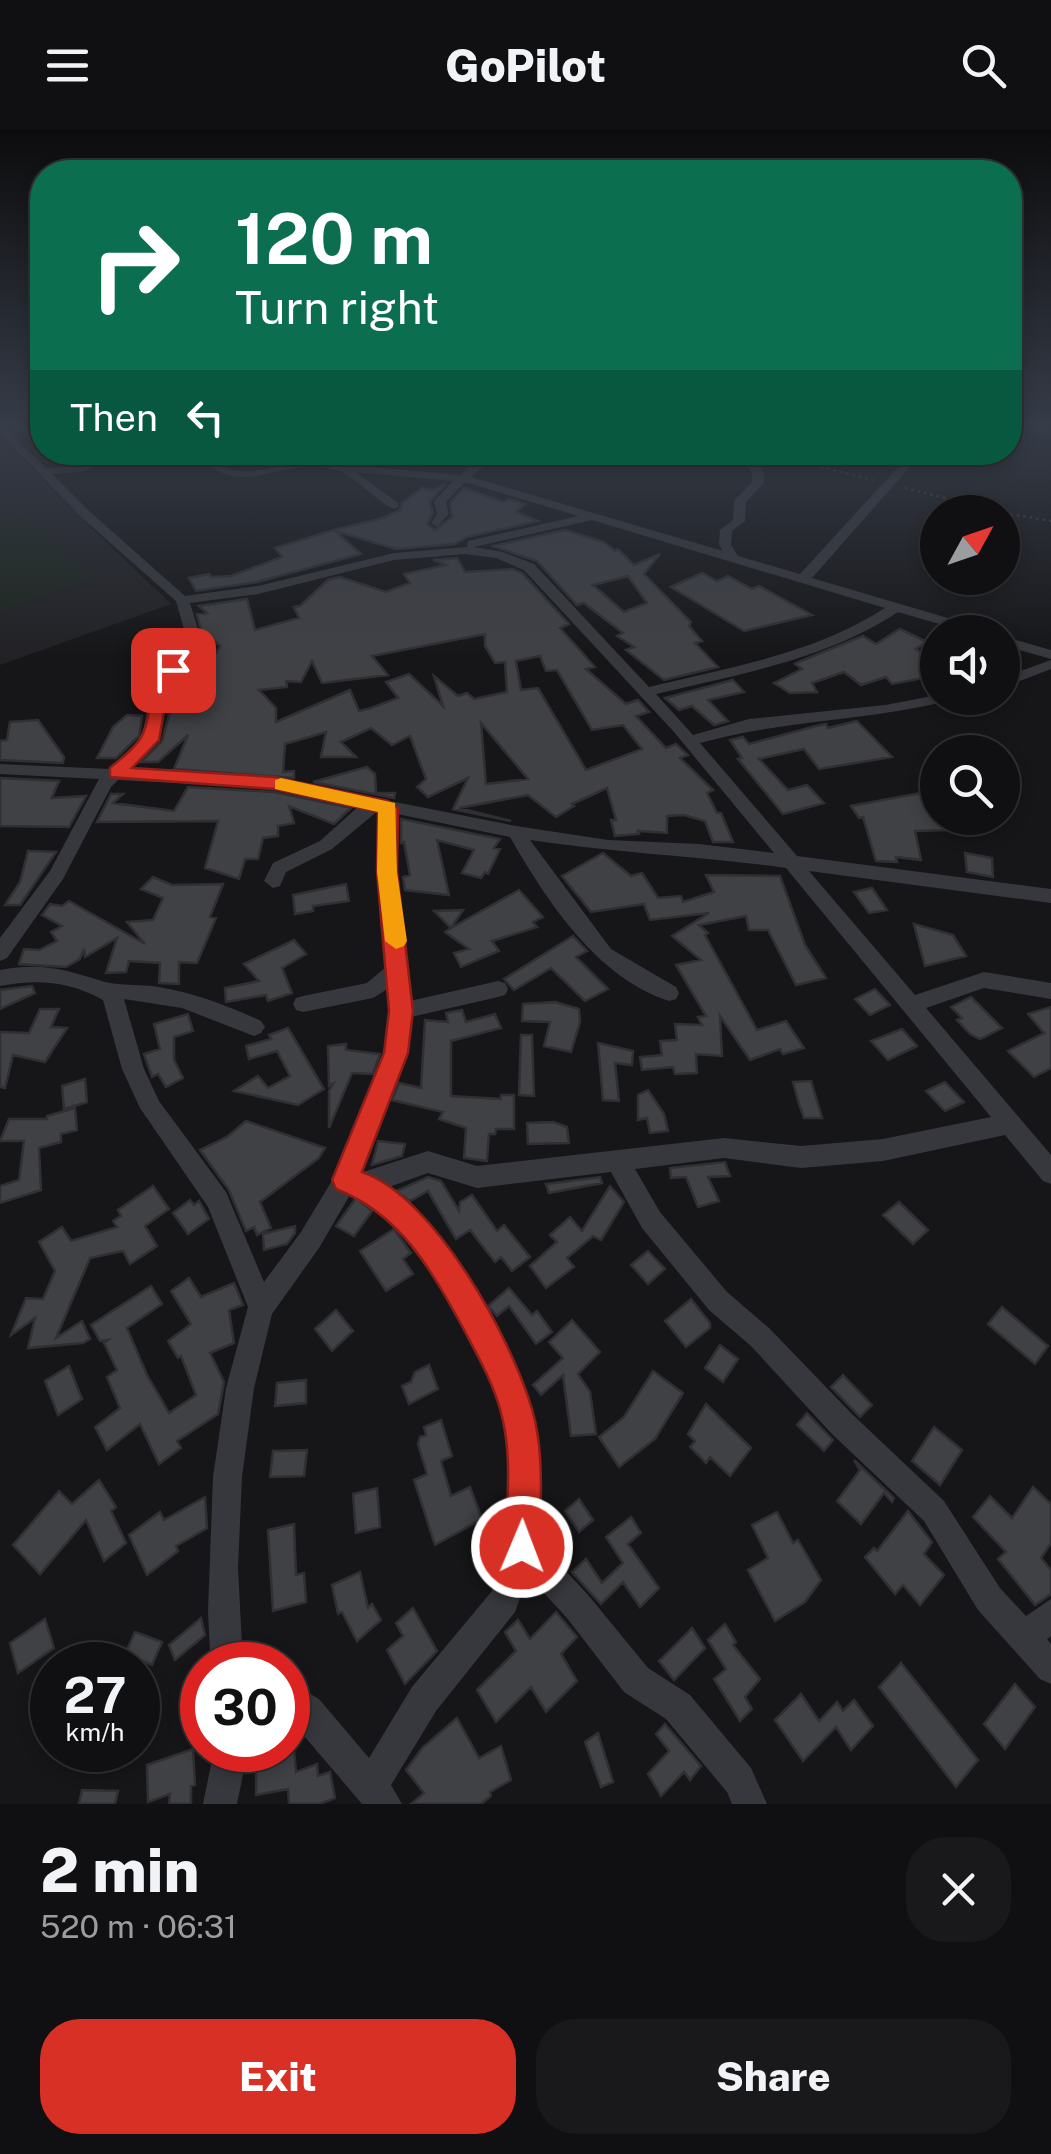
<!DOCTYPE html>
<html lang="en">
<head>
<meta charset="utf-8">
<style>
  :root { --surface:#101012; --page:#19191b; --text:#f1f3f6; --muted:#9c9d9f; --line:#303032; --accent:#d93025 }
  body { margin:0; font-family:"Public Sans",sans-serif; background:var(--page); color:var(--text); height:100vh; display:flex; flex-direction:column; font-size:38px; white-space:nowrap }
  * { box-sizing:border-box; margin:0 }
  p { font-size:32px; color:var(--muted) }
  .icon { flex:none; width:55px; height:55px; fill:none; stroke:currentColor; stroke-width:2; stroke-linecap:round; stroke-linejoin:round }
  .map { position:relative; height:1674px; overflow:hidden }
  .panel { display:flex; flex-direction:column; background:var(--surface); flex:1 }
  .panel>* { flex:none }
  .top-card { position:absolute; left:30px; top:30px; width:992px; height:305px; border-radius:40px; box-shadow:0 5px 15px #0003,0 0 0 2px var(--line); background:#0b6e4f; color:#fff; overflow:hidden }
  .needle { width:65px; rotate:50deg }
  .buttons { position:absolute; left:920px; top:365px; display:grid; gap:20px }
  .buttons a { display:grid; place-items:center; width:100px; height:100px; border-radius:50%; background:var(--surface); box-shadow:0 5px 15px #0003,0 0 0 2px var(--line); font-size:50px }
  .speed { position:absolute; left:30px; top:1512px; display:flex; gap:20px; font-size:50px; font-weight:700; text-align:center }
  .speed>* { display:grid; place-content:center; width:130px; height:130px; border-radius:50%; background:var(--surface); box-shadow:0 5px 15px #0003,0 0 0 2px var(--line); line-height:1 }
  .speed small { font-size:25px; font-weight:400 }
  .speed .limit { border:15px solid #d22; background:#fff; color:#111 }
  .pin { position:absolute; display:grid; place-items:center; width:85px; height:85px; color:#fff; margin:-42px; border-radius:20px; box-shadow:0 5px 15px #0006 }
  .me { position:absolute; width:110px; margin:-55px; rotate:1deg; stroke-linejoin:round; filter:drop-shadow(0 0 8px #0008) }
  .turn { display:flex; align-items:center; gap:35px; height:210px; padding:0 40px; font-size:45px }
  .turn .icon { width:130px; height:130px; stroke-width:2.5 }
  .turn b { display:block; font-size:70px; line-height:85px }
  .then { display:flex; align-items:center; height:95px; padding:0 40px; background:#0003; gap:20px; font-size:38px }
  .round { display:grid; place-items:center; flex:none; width:105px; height:105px; border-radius:40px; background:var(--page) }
  .head { display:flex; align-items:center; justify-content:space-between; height:170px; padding:0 40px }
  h1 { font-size:60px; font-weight:800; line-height:75px }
  .cta { display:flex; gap:20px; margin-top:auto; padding:20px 40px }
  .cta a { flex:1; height:115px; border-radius:40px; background:var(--accent); color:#fff; font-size:40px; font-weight:800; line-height:115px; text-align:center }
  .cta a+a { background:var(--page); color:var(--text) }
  header { display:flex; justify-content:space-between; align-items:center; height:130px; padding:0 40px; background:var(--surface); font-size:45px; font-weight:800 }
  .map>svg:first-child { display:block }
  .built { fill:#222225 }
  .green { fill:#1e261f }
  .building { fill:#404145; stroke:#303034; stroke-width:2.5; fill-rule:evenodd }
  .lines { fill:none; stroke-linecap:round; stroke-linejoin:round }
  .path { stroke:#3d3f44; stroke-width:2.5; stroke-dasharray:2.5 4; stroke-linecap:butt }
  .street { fill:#37383d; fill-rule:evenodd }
  .route { fill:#d93025; stroke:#8d1f18; stroke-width:2.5 }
  .slow { fill:#f59e0b }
</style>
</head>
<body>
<header><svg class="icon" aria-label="menu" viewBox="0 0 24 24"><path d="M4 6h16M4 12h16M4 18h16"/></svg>GoPilot<svg class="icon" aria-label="search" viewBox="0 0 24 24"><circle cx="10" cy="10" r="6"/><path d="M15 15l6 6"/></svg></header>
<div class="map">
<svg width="1051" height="1674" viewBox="0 0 1051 1674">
  <rect width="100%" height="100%" fill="#161618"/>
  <path class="built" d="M0 307 116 422 171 474 0 535Z"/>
  <path class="green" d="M27 385 92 448 0 482V393Z"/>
  <path class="building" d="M445 354 430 372 433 383 427 394 435 400 452 387 450 373 464 358 503 372 509 369 525 374 516 382 538 391 467 407 455 414 396 419 335 401 361 424 257 452 196 461 189 448 209 444 211 447 231 446 282 427 275 418 334 400 383 388 400 380 402 373 422 358 433 360Z
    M565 400 604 412 615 421 618 419 634 435 660 424 644 444 691 492 689 496 702 511 695 513 718 537 664 550 626 520 634 517 617 506 623 503 584 473 577 475 537 431 493 416ZM628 446 647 473 624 482 593 455Z
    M457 428 465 442 512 439 522 443 569 494 560 498 595 537 586 539 626 574 638 570 649 582 636 586 666 618 676 614 688 625 680 628 713 660 707 663 717 683H721L733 712H713L705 691 684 685 667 686V703L638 701 639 704 615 706 611 690H616L607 658 572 674 574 676 556 687 528 665 459 678 511 691 453 679 468 648 428 667 417 657 426 649 410 606 392 615 371 598 341 612 356 627H321L326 602 285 614 283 642 294 641V648L174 639 188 605 158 632H141L162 611 178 552 191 547 196 534H209L220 516 201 500 197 484 207 483 199 476 247 469 255 500 299 488 294 477 300 476 328 450 340 447 386 462 410 453 404 444 446 435 433 430ZM485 504V516L495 533 505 532 507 562 474 569 467 563 458 566 434 546 443 576 409 544 386 552 398 568 371 578 359 581 350 560 276 592V578L259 560 287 557 286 551 301 552 312 531 322 553 388 545 372 526ZM540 526 546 541 557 540 592 600 623 595 642 619 586 640 538 558 521 560 516 531ZM481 593 528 649 486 654Z
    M702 443 717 451 728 446 752 459 759 456 812 485 744 501 671 457Z
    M900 499 927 512 916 519 938 532V561L923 548 892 554 886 547 861 555 844 542 812 553 817 562 790 563 774 553 802 539 795 534 801 531 863 506 876 514Z
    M733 550 744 562 708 570 728 591 714 595 692 576 679 580 665 568Z
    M127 585 142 586 139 606 116 628H97L113 597Z
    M38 590 64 627 63 633 0 630V611L7 610 10 592Z
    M857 591 892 627 819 639 804 619 759 629 788 660 807 655 824 673 783 684 738 629 742 628 730 610 743 607 749 614 816 596 826 594 828 598Z
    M367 637 375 644 376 663H395L394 668 313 652Z
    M0 648 59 651 52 668 86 666 69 697 0 696Z
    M188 657 274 662 351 678 334 694 289 676 294 693 278 696V706L263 708 258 729H245L239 749 205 738 218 691 97 692 111 664H123L113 673 174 681Z
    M926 662 938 675V688H948L952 692 941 693 945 700 915 701 921 730 896 727 897 732 876 731 863 687 859 688 851 676Z
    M401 689 500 709 494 718 500 719 488 744 485 742 481 748 462 743 474 720 437 710 449 765 405 760 403 747 410 745 404 712 401 713Z
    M28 721 56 722 20 775H5L20 752Z
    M603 723 631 746 642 743 658 768 681 766 683 772 714 762 706 745 780 746 805 815 826 848 796 855 768 800H749L746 786 699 795 708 803 705 805 757 900 786 891 804 918 783 924 780 919 750 930 720 886 722 926 696 924 697 943 675 944 673 937 642 940 640 927 662 925 660 911 677 910 675 894 702 895 698 887 706 886 676 835 701 830 672 806 709 783 650 790 644 774 591 782 562 746Z
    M965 723 992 728 993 747 967 742Z
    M153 747 172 755 223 754 210 787 216 788 197 833 179 832V854L159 853 160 833 129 831 126 842 106 843 117 808 85 827 84 819 80 829 66 837 19 834 24 819 39 820 57 811 51 802 62 796 42 785 50 774 62 776 69 771 145 814 127 792 153 790 163 768 141 759Z
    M346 754 349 771 313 776V781L295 784 293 765Z
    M872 758 887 780 869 783 854 762Z
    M519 760 543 787 533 792 537 797 492 811 499 821 461 837 454 823 469 819 445 802 451 798 434 781 463 780 451 798Z
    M914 794 953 805 966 826 925 836Z
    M573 806 587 821 576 827 608 859 585 871 551 838 514 860 504 849Z
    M294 810 306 824 282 838 292 863 268 871 266 865 226 872 225 858 259 851 244 834Z
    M32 856 35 863 0 879V860Z
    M875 859 890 875 870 885 855 869Z
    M971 867 1002 898 980 909 970 904 957 890 962 888 951 877Z
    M555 872 579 879 580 892 571 922 544 916 550 892 522 891 523 874Z
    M1051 877V938L1034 947 1008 921 1044 903 1028 884Z
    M40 879H59L51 897 67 898 45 932 13 925 5 958 0 957V902L29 903Z
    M462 880 466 892 495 884 501 898 451 911V966L501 969V965H514V999H496L495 1004H489L487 1031 464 1028 466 998 439 989 443 982 392 970 399 953 421 958 425 890 448 892 446 883Z
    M188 884 193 901 174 907V930L183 948 166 957 158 944 152 947 144 924 160 919 154 894Z
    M288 898 324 959 298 975 234 961 258 946 268 958 290 946 277 921 249 929 246 916 271 909 269 905Z
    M902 899 917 916 888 930 871 911Z
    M521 905H532L534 966 519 965Z
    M598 913 633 921 632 935 615 933 619 971 603 970Z
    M346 914V920L380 924 373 944 352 943 329 998V961L333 954 329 956 328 916Z
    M85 949 87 972 64 979 62 956Z
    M811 951 822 988H804L799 974 793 952Z
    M945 952 964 972 945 981 926 961Z
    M648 960 664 984 668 1001 650 1003 647 988 638 990V965Z
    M75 978 77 1000 61 1004V1012L39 1018 41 1060 0 1073V1056L19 1050 24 1011H0L9 989H47V986Z
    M246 991 325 1018 319 1028 260 1072 271 1098 257 1105 254 1097 246 1101 229 1060 200 1020 227 1007Z
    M553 992 567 997 569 1013 528 1014 527 993Z
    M378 1011 405 1014 402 1026 372 1035Z
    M725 1032 730 1046 708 1047 719 1071 698 1077 686 1047 671 1048 670 1038Z
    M428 1047 441 1051 459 1081 460 1072 472 1065 497 1101 504 1095 530 1127 512 1141 501 1127 495 1132 470 1100 456 1109 428 1061 410 1071 396 1061Z
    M600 1047 602 1053 549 1063 546 1054Z
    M153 1056 169 1079 145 1096 157 1116 130 1134 123 1121 90 1128 56 1208 82 1191 90 1209 83 1213 28 1218 35 1188 11 1205 26 1168 43 1169 55 1141 39 1112 62 1097 71 1111 117 1097 113 1091 121 1086 118 1080Z
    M610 1056 624 1072 601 1110 593 1106 567 1128 574 1137 546 1158 530 1136 557 1112 550 1105 570 1087 582 1101Z
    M356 1068 372 1081 354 1106 336 1096Z
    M190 1070 194 1075 199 1071 209 1089 188 1104 173 1083Z
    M899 1072 928 1100 913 1114 883 1085Z
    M295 1096V1103L287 1114 264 1120 263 1104Z
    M394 1099 411 1123 403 1129 413 1144 386 1161 360 1121Z
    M648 1121 665 1139 648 1154 631 1135Z
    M189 1148 201 1167 234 1153 243 1175 229 1180 234 1213 210 1223 224 1252 218 1284 177 1311 181 1318 159 1334 140 1294 107 1320 95 1297 120 1278 107 1247 117 1240 104 1213 108 1210 100 1211 91 1195 151 1156 162 1174 127 1198 147 1245 169 1283 196 1265 181 1226 178 1228 168 1211 191 1194 171 1161Z
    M509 1158 532 1185 537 1181 552 1202 536 1214 509 1176 497 1186 488 1176Z
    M691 1169 710 1193V1198L686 1217 665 1191Z
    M1002 1177 1048 1216 1035 1234 988 1194Z
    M336 1180 353 1201 332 1221 315 1199Z
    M572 1190 600 1222 578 1244 590 1262 596 1304 571 1306 563 1245 541 1265 533 1255 563 1228 549 1212Z
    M720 1215 738 1229 723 1252 705 1238Z
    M429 1235 438 1259 409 1274 402 1256 411 1252 415 1242Z
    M69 1236 82 1269 58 1285 45 1251Z
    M653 1241 683 1263 655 1309 619 1337 599 1307 624 1287Z
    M843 1245 872 1275 860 1287 831 1257Z
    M306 1250V1273L275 1276 277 1253Z
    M706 1274 751 1318 730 1346 710 1327 706 1333 690 1317 695 1311 688 1304Z
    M807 1283 833 1310 824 1321 797 1295Z
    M441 1290 452 1326 441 1331 451 1366 470 1357 482 1389 435 1415 414 1350 427 1344 418 1314 420 1307 426 1305 424 1297Z
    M934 1297 962 1320 940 1355 912 1331Z
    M307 1320 304 1346 270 1347 273 1321Z
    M854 1330 894 1368 892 1372 884 1363 861 1394 837 1371 860 1340Z
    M99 1350 116 1377 111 1381 126 1413 104 1431 86 1390 40 1444 13 1415 59 1361 72 1374Z
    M1033 1357 1051 1374V1413L1041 1428 1051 1440V1464L1035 1475 998 1429 1006 1422 973 1387 990 1366 1012 1388Z
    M377 1358 380 1397 356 1403 353 1364Z
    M205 1367 207 1398 176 1416 178 1421 147 1445 129 1405 160 1382 164 1390Z
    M579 1369 593 1390 579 1402 565 1381Z
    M908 1381 932 1412 924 1424 944 1445 920 1475 903 1455 895 1464 865 1427 874 1418 877 1421Z
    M777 1382 793 1413 798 1410 821 1450 805 1472 775 1491 748 1440 768 1428 752 1395Z
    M631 1387 641 1403 628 1414 659 1458 640 1477 623 1452 601 1474 572 1442 586 1429 602 1453 623 1433 606 1407Z
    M294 1394 296 1445 304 1443 306 1472 273 1481 268 1400Z
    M360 1442 368 1478 372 1474 381 1490 357 1511 342 1482 338 1484 332 1455Z
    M413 1478 437 1521 405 1554 387 1520 403 1506 396 1493Z
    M556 1482 577 1507 561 1524 577 1551 546 1582 531 1557 496 1592 477 1560 516 1521 505 1502 518 1490 530 1509Z
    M201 1488 205 1505 175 1530 169 1515Z
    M45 1489 54 1518 18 1543 10 1513Z
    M725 1494 736 1512 733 1515 760 1549 745 1567 752 1579 740 1591 714 1549 726 1539 708 1510Z
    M692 1498 705 1518 674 1550 659 1531Z
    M135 1502 162 1512 152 1535 125 1524Z
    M901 1533 978 1630 956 1657 879 1557Z
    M1015 1554 1035 1577 1005 1619 984 1594Z
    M52 1563V1626L33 1580Z
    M801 1564 819 1591 837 1572 843 1581 854 1570 873 1596 851 1620 836 1597 803 1631 775 1590Z
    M457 1588 479 1628 501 1616 511 1650 490 1662 491 1666 481 1674H411L424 1663 406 1640 423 1617Z
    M665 1594 701 1636 690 1650 684 1642 661 1666 648 1644 669 1621 656 1604Z
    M598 1603 613 1652 601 1657 585 1612Z
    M193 1619 195 1655 191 1656V1674H169L170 1664 148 1672 147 1635Z
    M279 1620H294L296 1642 317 1634 318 1646 330 1642 335 1668 320 1674H289L288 1659 256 1665V1634L279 1630Z
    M82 1660 118 1661 115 1674H79Z"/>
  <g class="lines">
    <path class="path" d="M764 323 873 350
      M905 358 1002 382
      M1004 383 1051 391"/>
    <path class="street" d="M1010 293 1051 300V306L1010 297Z
      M0 294 46 338 81 336 122 322H140L82 342 52 344 88 380 185 466 258 456 394 423 467 417 468 411 578 386 465 352 446 372 449 384 437 397 431 393 437 384 434 371 453 351 355 342 398 373V377L394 379C374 370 356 346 336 340 277 324 249 375 188 322 205 322 211 333 226 338 246 345 265 339 285 335L218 322H247L288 329 293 333 306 331 460 345 487 322H500L471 347 723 421 719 415 720 400 733 390 734 371 752 352V344L742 322H753L764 344V353L746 372 745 391 732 401 731 415 738 426 800 444 912 322H923L812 448 985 499 987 502H967L898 482C825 530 739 544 656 564L693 605 749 589 885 575 938 565V568H950L948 571C866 591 782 590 700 613L797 726 1051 759V773L809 741 915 865 984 842 1051 853V869L984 858 926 878 1051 1025V1054L1043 1051 1005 1005 883 1031 801 1038 724 1028 635 1039 660 1082 727 1162 769 1198 852 1284 944 1371 1000 1458 1026 1486 1051 1469V1506L1047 1509 1051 1514V1554L1040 1549 978 1480 924 1391 832 1304 751 1216 709 1180 642 1098 611 1042 477 1058 428 1043 386 1058C400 1069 417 1079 428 1092 463 1131 517 1230 531 1281 542 1322 538 1369 538 1411L589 1466 648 1538 690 1565 751 1638 767 1674H732L727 1662 666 1589 624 1562 567 1488 528 1446 515 1482 436 1581 391 1655 402 1674H362L288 1587V1551L319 1569 369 1628 412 1557 492 1461 508 1417 510 1334 503 1281 484 1234 432 1137 408 1105 357 1064 351 1063 319 1118 272 1184 254 1258 242 1347 238 1438 242 1515 254 1535 215 1533 210 1522 208 1481 213 1347 226 1258 248 1177 208 1077 140 978 122 939 103 870C69 851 37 849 0 856V840C44 832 65 840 105 852 122 856 142 854 159 857 195 863 229 876 261 891L265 897 261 903 254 906 182 878 124 869 144 939 159 971 226 1062 264 1152 301 1102 336 1044 385 923 391 881 389 858 373 868 303 882 296 880 293 874 296 868 303 866 367 853 387 836 378 742 379 680 332 719 286 742 280 756 273 758 264 751 273 733 320 711 359 676 274 658 118 650 111 657 63 749 7 828 0 831V808L50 741 99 649 0 644V634L110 639 142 608 149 571 184 499 176 471 80 386 0 303ZM592 390 885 478C814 524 730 537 649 557L534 434 503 422 474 417ZM465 424 496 428 524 440 674 602 774 723 699 714 608 710 516 696 274 648 128 640 158 610 165 571 198 499 190 473 258 464 394 430ZM397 684 510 707C547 771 596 847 669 871L676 869 679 863 676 857 611 819 530 710C615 723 700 726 786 738L991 987 883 1009 801 1016 724 1008 477 1036 428 1021 360 1043 407 923 411 887 498 867 505 865 508 859 505 853 498 851 410 871 396 742Z
      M1002 506 1051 520V529L1002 515Z
      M1051 530V539L1002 558V548Z
      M214 1620H248L237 1674H203Z"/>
  </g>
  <linearGradient id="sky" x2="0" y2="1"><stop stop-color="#0c0c0d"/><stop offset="0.56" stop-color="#363c48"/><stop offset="1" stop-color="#363c48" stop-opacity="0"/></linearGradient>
  <rect width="1051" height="527" fill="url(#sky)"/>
  <path class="route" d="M173 535 181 540 166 571 159 610 132 638 274 647 388 671 398 678 397 742 413 881 408 923 362 1042C435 1067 511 1208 532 1279 545 1323 540 1372 540 1417L535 1429 522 1434 510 1429 505 1417C507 1372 513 1323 500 1279 492 1250 476 1223 462 1196 430 1138 400 1084 336 1059L332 1050 384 923 389 881 377 742 378 682 274 659 110 647V638C119 630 133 620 140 609 154 588 145 548 173 535Z"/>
  <path class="slow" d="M281 648 395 673 397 742 407 811 404 816 396 819 385 811 377 742 378 682 275 659V650Z"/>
</svg>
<div class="buttons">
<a><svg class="needle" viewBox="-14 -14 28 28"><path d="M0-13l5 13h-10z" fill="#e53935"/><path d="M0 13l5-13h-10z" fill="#9c9d9f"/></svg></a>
<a><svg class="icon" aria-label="sound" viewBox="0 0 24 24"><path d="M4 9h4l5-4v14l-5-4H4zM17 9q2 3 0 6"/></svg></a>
<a><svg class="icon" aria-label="search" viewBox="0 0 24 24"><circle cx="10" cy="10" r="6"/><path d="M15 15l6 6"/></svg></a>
</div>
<div class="speed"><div>27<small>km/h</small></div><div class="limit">30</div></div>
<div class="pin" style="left:173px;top:540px;background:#d93025"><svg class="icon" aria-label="arrive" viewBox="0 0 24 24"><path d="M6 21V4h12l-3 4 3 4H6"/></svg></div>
<svg class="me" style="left:522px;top:1417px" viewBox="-20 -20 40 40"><circle r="17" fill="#d93025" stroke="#fff" stroke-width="3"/><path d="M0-11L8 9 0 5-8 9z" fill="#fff"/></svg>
<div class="top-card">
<div class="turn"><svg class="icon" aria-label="right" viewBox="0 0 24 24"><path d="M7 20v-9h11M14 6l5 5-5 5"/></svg><div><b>120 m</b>Turn right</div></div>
<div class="then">Then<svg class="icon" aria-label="left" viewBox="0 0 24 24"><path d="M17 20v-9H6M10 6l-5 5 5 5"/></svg></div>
</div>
</div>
<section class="panel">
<div class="head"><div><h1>2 min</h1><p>520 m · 06:31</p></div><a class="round"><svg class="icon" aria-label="close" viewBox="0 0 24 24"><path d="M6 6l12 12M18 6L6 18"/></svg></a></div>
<div class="cta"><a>Exit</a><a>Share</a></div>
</section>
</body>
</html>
